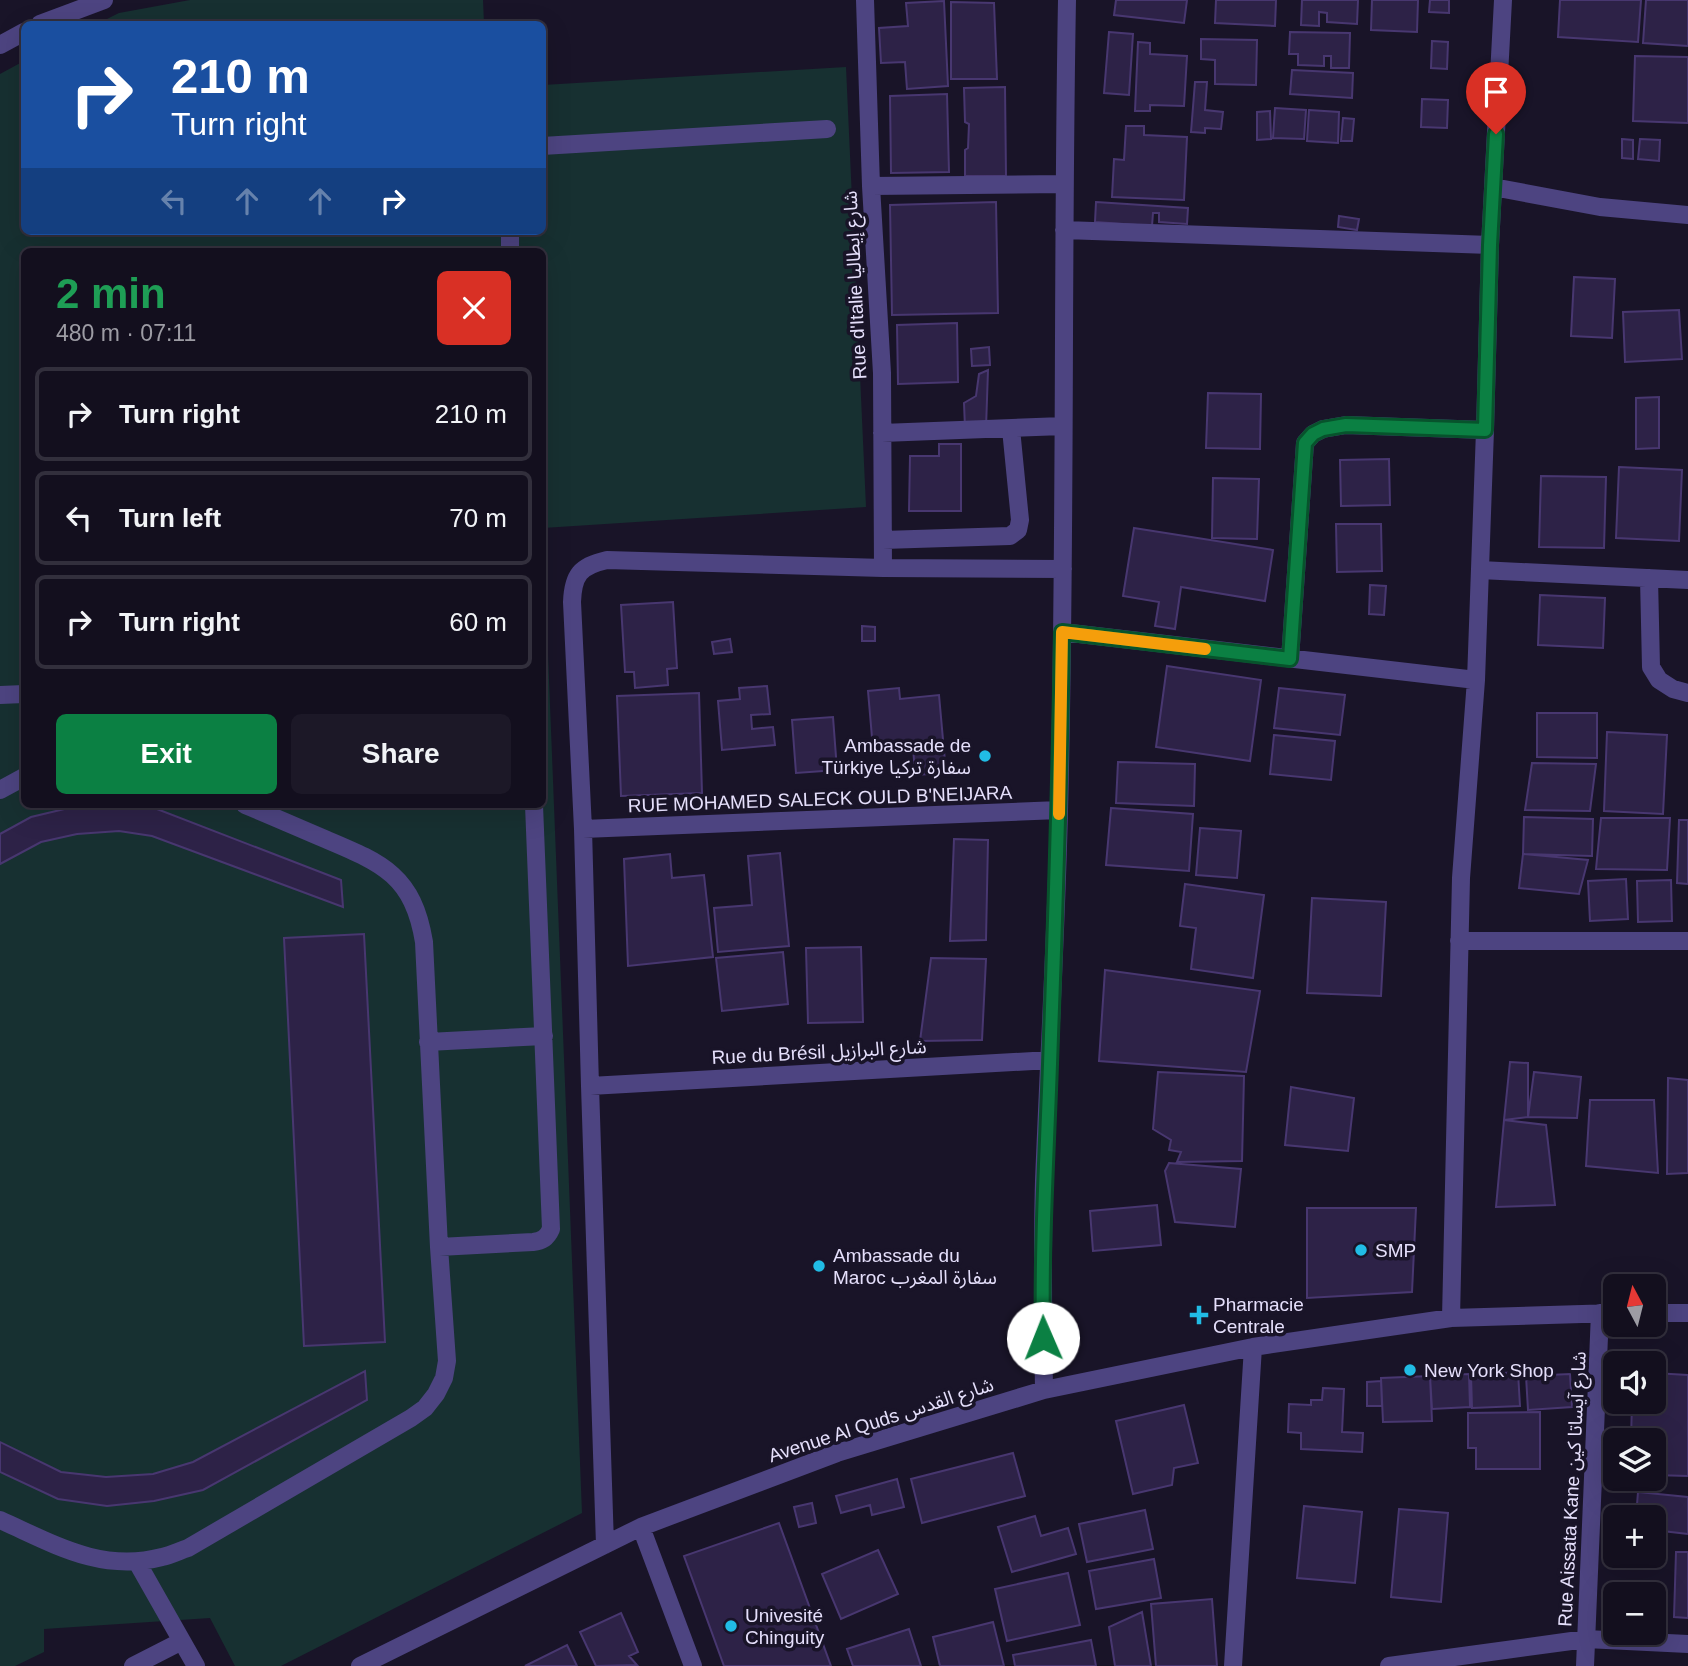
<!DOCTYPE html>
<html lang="en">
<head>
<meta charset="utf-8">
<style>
  :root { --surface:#130f1e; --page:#1c1827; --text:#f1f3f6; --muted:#9d9ca4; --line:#322f3c; --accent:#0b8043 }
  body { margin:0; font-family:Arial,"Noto Sans Arabic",sans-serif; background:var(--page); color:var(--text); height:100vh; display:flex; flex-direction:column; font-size:26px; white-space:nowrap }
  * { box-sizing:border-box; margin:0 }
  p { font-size:23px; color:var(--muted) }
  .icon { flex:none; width:38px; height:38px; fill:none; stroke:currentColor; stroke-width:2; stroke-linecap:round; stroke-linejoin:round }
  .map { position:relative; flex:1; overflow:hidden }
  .drawer { position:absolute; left:21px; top:248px; width:525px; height:560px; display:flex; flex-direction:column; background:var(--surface); border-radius:10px; box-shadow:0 7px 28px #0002,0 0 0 2px var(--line) }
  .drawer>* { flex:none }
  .guide { position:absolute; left:21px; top:21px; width:525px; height:214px; border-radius:10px; box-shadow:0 7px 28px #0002,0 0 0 2px var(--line); background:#1a4fa0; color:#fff; overflow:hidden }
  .needle { width:46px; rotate:353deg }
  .fabs { position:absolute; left:1603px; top:1274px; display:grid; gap:14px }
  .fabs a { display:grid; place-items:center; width:63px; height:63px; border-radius:10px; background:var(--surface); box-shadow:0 7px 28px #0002,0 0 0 2px var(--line); font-size:35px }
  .pin { position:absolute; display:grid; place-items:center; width:60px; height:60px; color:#fff; margin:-72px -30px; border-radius:50% 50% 50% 0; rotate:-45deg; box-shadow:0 0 7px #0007 }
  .pin .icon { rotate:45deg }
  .me { position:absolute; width:77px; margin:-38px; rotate:359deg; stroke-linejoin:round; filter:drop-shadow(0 0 5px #0008) }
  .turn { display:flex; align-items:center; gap:24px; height:147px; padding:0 35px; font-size:32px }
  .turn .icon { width:91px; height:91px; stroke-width:2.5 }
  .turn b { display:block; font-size:49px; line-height:60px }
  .lanes { display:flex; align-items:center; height:66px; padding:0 35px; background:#0003; justify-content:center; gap:35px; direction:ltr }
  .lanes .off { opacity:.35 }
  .round { display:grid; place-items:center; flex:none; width:74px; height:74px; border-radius:10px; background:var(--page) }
  .overview { display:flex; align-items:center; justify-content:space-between; height:119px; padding:0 35px }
  h1 { font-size:42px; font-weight:600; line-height:52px; color:#1e9e55 }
  .button { display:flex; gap:14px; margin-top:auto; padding:14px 35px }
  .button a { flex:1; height:80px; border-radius:10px; background:var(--accent); color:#fff; font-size:28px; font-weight:600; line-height:80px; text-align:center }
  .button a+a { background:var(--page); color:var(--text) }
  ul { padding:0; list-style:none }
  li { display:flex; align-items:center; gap:21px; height:94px; margin:0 14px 10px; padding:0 21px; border:4px solid var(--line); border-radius:10px }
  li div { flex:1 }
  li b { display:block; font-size:26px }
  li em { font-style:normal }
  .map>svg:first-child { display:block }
  .green { fill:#173031; fill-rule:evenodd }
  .building { fill:#2d2247; stroke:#483770; stroke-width:2 }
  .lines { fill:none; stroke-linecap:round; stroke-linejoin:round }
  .minor { stroke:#4d4481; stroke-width:18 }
  .route-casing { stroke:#07532c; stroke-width:18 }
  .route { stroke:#0b8043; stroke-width:12 }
  .slow { stroke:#f59e0b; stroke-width:12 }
  .poi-dot { fill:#21bce5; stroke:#191428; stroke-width:2.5 }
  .labels { text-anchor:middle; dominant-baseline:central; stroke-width:7; stroke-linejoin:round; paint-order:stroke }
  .street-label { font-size:19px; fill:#e5dffb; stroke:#191428 }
  .poi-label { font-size:19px; fill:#e5dffb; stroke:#191428; text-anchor:start }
</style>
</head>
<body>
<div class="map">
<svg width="1688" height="1666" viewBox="0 0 1688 1666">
  <rect width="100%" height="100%" fill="#191428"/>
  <path class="green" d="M190 0H483L484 24H97L119 13Z
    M24 61V231H542L543 85 846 67 866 507 543 528 582 1513 281 1666H235L210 1618 44 1629V1652L15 1666H0V74ZM24 252H542V805H24Z"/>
  <path class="building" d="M1116 0H1187L1184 23 1114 15Z
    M1216 0H1276L1275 26 1215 23Z
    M1302 0H1358L1357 24 1327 22V13L1319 12V26L1301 25Z
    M1372 0H1418L1417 32 1371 30Z
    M1430 0H1449V13L1429 12Z
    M1560 0H1641L1638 42 1558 37Z
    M1646 0H1688V46L1643 43Z
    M944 1 948 86 907 89 905 62 881 63 879 28 908 26 906 3Z
    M951 2 994 3 997 79H951Z
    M1109 32 1133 34 1129 95 1104 93Z
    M1290 32 1350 33 1349 68H1331V56H1324V66L1298 65V54H1289Z
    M1201 39 1257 40 1256 85 1215 84V60L1201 59Z
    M1432 41 1448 42 1447 69 1431 68Z
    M1138 42 1150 43V54L1187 56 1184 106 1150 105V111H1135Z
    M1635 56 1688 57V123L1633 121Z
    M1292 70 1353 73 1352 98 1290 94Z
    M1195 82H1207L1205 110 1223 112 1221 129 1205 128V133L1191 132Z
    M1005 87 1006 176H965V150L968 148 969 124 965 122 964 88Z
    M947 94 949 172 891 173 890 96Z
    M1422 99 1448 100 1447 128 1421 127Z
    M1275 108 1306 110 1304 139 1273 138Z
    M1309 110 1339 112 1338 143 1307 141Z
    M1270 111 1271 139 1257 140V112Z
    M1343 118 1354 119 1352 141H1341Z
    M1126 126H1144V135L1187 137 1184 200 1112 197 1114 159 1124 160Z
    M1622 139 1633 140V159L1622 158Z
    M1640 139 1660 140 1659 161 1638 159Z
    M996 202 998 313 892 315 890 205Z
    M1096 202 1188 208 1187 224 1159 222V213H1153L1152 226 1095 222Z
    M1339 216 1359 219 1357 230 1338 227Z
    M1574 277 1615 279 1612 338 1571 336Z
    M1679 310 1682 359 1625 362 1623 312Z
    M957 323 958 382 898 384 897 325Z
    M989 347 990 365 972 366 971 349Z
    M988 370 986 428H965L964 403 976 396 979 374Z
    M1208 393 1261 394 1260 449 1206 448Z
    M1659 397V448L1636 449V398Z
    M939 444H961V511H909L910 456H939Z
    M1389 459 1390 505 1341 506 1340 460Z
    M1619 467 1682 470 1679 541 1616 538Z
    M1541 476 1606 477 1604 548 1539 547Z
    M1213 478 1259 479 1257 539 1212 538Z
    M1336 524H1381L1382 571 1337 572Z
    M1134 528 1273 550 1265 601 1181 587 1175 629 1155 626 1159 602 1123 596Z
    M1370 585 1386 586 1384 615 1369 614Z
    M1540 595 1605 598 1603 648 1538 645Z
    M673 602 677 668 667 669 668 685 635 688 634 672H625L621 605Z
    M862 626 875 627V641H862Z
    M730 639 732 652 714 654 712 642Z
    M1167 666 1261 680 1250 761 1156 747Z
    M767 686 770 714 751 715 752 729 773 727 775 745 722 750 718 701 740 699 739 688Z
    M899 688 900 699 939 695 946 773 915 775 913 746 873 749 868 691Z
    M1279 688 1345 695 1340 735 1274 728Z
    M699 693 702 793 621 796 617 696Z
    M1537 713H1597V758L1537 757Z
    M833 717 837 770 796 773 792 720Z
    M1607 732 1667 735 1663 814 1604 811Z
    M1274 735 1335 741 1331 780 1270 774Z
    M1118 762 1195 764 1194 806 1116 803Z
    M1532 763 1596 764 1590 811 1525 810Z
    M77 806H119L157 809 341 880 343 907 152 836 119 831 77 834 41 842 0 864V834L31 817Z
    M1111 808 1193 814 1189 871 1106 865Z
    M1524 817 1593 819 1592 856 1523 854Z
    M1601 818H1670L1667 870 1596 869Z
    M1679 820H1688V884L1677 883Z
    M1200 828 1241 831 1237 878 1196 875Z
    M954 839 988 840 986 940 950 941Z
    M780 853 789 946 718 952 714 908 752 905 748 856Z
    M670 854 672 878 704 875 713 957 628 966 624 859Z
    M1523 854 1588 860 1579 894 1519 888Z
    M1626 879 1628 919 1590 921 1588 881Z
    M1671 880 1672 921 1638 922 1637 881Z
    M1185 884 1264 895 1253 978 1191 969 1196 928 1180 926Z
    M1312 898 1386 902 1381 996 1307 993Z
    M364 934 385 1342 304 1346 284 938Z
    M861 947 863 1022 808 1023 806 948Z
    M783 952 788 1004 722 1011 716 958Z
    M931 958 986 959 982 1040 920 1041Z
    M1105 970 1260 991 1246 1072 1099 1061Z
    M1510 1062 1528 1063V1117L1504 1120Z
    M1158 1072 1244 1076 1242 1161 1177 1162 1181 1152 1169 1150 1171 1140 1153 1129Z
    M1534 1072 1581 1077 1577 1118 1528 1117Z
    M1668 1078 1688 1080V1173L1667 1174Z
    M1291 1087 1354 1098 1348 1151 1285 1145Z
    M1590 1100H1654L1658 1173 1586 1166Z
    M1504 1120 1546 1125 1555 1205 1496 1207Z
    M1169 1163 1241 1169 1235 1227 1175 1222 1165 1171Z
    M1157 1205 1161 1245 1093 1251 1090 1211Z
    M1307 1208H1416L1412 1292 1307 1298Z
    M365 1371 367 1400 203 1490 154 1501 107 1506 58 1499 0 1472V1442L61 1472 106 1477 153 1474 193 1462Z
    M1518 1372 1520 1406 1472 1408 1471 1375Z
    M1654 1373 1688 1375V1476L1654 1475V1440H1631L1632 1402H1654Z
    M1469 1374 1470 1407 1432 1409 1430 1376Z
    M1570 1374 1572 1407 1528 1410 1526 1376Z
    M1430 1376 1432 1421 1383 1422 1381 1378Z
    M1381 1381 1382 1406H1367V1382Z
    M1323 1388 1344 1389 1342 1432 1363 1433 1362 1452 1301 1449V1433L1288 1432 1289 1404 1311 1405V1400H1322Z
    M1184 1405 1198 1463 1174 1468 1172 1485 1133 1494 1116 1421Z
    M1540 1412V1469H1476V1448H1468V1413Z
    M1013 1453 1025 1496 922 1523 911 1479Z
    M897 1479 904 1507 872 1515 870 1505 841 1513 836 1496Z
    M1638 1492 1688 1497V1534L1654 1530V1517H1636Z
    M812 1503 816 1523 799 1527 794 1507Z
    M1304 1506 1362 1512 1355 1583 1297 1578Z
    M1399 1509 1448 1513 1441 1602 1391 1597Z
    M1145 1510 1153 1549 1087 1562 1079 1524Z
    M1035 1516 1041 1536 1068 1528 1076 1554 1012 1572 998 1527Z
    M779 1523 831 1666H724L684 1556Z
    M878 1550 898 1594 841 1619 822 1574Z
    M1676 1552H1688V1618L1674 1617Z
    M1154 1559 1161 1598 1096 1609 1089 1571Z
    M1068 1573 1080 1625 1007 1641 995 1589Z
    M1212 1599 1217 1666H1156L1151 1604Z
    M1142 1612 1151 1666H1115L1109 1627Z
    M621 1613 638 1652 629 1656 637 1665 596 1666 580 1632Z
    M993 1622 1004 1666H940L933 1637Z
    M909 1629 921 1666H853L847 1649Z
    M1091 1640 1096 1666H1015L1013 1655Z
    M567 1645 577 1666H525Z"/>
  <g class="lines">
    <path class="minor" d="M865 0 871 186 882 373 883 568
      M40 24 104 0
      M0 45 24 32
      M542 146 827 129
      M871 186 1064 184
      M1493 187 1600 207 1688 215
      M1064 230 1490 245
      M510 231V252
      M882 433 1063 426
      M883 540 1010 536 1018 530 1020 520 1011 429
      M1480 570 1688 580
      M1649 578 1651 667 1659 680 1673 689 1688 693
      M1062 632 1476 680
      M1290 659 1305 443 1313 434 1323 429 1346 425 1485 430
      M0 695 24 694
      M0 790 24 777
      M583 829 1059 810
      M1459 941H1688
      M428 1042 544 1036
      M590 1086 1050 1060
      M439 1247 533 1242C542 1241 547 1238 551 1229L534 805
      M1654 1313H1688
      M1451 1318 1461 878 1476 680 1485 430 1490 245 1503 0
      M1044 1390C1043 1321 1042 1251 1044 1181 1049 1057 1056 934 1059 811 1066 541 1062 270 1067 0
      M0 1520C54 1544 101 1573 162 1557 171 1555 179 1551 188 1548L411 1418 425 1408 436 1394 444 1378 447 1361 439 1247 424 942C413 875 382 863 325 839 299 828 272 816 245 805
      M641 1527 693 1666
      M605 1545 590 1086 583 829 572 602C573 575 580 566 607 560L883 568 1063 569
      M137 1562 196 1666
      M133 1666 182 1641
      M360 1666 641 1527 837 1453 1044 1390 1253 1347 1451 1318 1615 1313
      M1233 1666 1253 1347
      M1389 1666 1586 1639 1688 1644
      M1585 1666 1600 1313"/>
  </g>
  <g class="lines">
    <g class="route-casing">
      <path id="route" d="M1043 1338C1041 1236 1048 1136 1051 1035 1056 901 1060 766 1062 632L1290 659 1305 443 1313 434 1323 429 1346 425 1485 430 1490 245 1496 134"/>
    </g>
    <use href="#route" class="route"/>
    <path class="slow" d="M1059 814 1062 632 1205 649"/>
  </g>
  <g class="poi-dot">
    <circle cx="985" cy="756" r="7"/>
    <circle cx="1361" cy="1250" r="7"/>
    <circle cx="819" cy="1266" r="7"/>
    <path d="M1195.5 1304.5h7v7h7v7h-7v7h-7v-7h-7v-7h7z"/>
    <circle cx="1410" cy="1370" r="7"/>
    <circle cx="731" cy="1626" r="7"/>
  </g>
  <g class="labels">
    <g class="street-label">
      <text transform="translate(855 285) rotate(-93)">Rue d'Italie شارع إيطاليا</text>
      <text transform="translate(820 799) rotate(-2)">RUE MOHAMED SALECK OULD B'NEIJARA</text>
      <text transform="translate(819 1052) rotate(-3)">Rue du Brésil شارع البرازيل</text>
      <text transform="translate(881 1420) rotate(-18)">Avenue Al Quds شارع القدس</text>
      <text transform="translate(1572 1489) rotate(-87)">Rue Aissata Kane شارع آيساتا كين</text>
    </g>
    <g class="poi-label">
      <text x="971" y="745" text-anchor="end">Ambassade de<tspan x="971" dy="22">Türkiye سفارة تركيا</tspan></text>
      <text x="1375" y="1250">SMP</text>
      <text x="833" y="1255">Ambassade du<tspan x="833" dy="22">Maroc سفارة المغرب</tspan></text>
      <text x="1213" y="1304">Pharmacie<tspan x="1213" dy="22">Centrale</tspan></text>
      <text x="1424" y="1370">New York Shop</text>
      <text x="745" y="1615">Univesité<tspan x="745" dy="22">Chinguity</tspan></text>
    </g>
  </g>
</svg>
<div class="fabs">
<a><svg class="needle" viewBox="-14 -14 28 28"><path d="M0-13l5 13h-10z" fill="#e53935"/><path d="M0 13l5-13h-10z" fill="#9d9ca4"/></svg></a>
<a><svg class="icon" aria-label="sound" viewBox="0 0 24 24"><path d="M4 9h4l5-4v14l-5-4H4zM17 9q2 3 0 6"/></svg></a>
<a><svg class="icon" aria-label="layers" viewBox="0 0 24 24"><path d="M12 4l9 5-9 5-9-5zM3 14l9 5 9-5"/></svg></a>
<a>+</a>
<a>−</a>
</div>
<div class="pin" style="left:1496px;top:134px;background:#d93025"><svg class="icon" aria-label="arrive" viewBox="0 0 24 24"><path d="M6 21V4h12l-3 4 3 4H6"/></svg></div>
<svg class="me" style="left:1043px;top:1338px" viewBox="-20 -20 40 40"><circle r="19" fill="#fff"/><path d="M0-13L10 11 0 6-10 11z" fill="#0b8043"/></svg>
<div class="guide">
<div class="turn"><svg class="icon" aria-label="right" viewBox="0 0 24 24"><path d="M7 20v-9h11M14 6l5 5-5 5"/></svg><div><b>210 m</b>Turn right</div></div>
<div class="lanes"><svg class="icon off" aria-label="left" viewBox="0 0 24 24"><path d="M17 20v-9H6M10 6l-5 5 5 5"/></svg><svg class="icon off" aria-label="ahead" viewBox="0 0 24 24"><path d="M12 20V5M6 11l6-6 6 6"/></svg><svg class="icon off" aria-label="ahead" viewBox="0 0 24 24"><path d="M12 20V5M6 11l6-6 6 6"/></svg><svg class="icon" aria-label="right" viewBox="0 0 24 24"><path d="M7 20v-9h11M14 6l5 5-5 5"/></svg></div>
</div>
<section class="drawer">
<div class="overview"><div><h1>2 min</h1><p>480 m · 07:11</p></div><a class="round" style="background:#d93025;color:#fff"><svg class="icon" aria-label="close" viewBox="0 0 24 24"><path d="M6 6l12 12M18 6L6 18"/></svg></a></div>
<ul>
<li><svg class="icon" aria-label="right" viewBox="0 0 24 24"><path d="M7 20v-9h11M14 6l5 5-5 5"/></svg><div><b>Turn right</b></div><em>210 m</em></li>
<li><svg class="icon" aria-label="left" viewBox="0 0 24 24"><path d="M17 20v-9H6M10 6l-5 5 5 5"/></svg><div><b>Turn left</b></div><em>70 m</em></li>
<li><svg class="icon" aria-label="right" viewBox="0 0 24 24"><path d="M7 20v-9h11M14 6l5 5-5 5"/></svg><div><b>Turn right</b></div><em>60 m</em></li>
</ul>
<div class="button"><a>Exit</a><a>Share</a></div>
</section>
</div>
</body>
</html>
